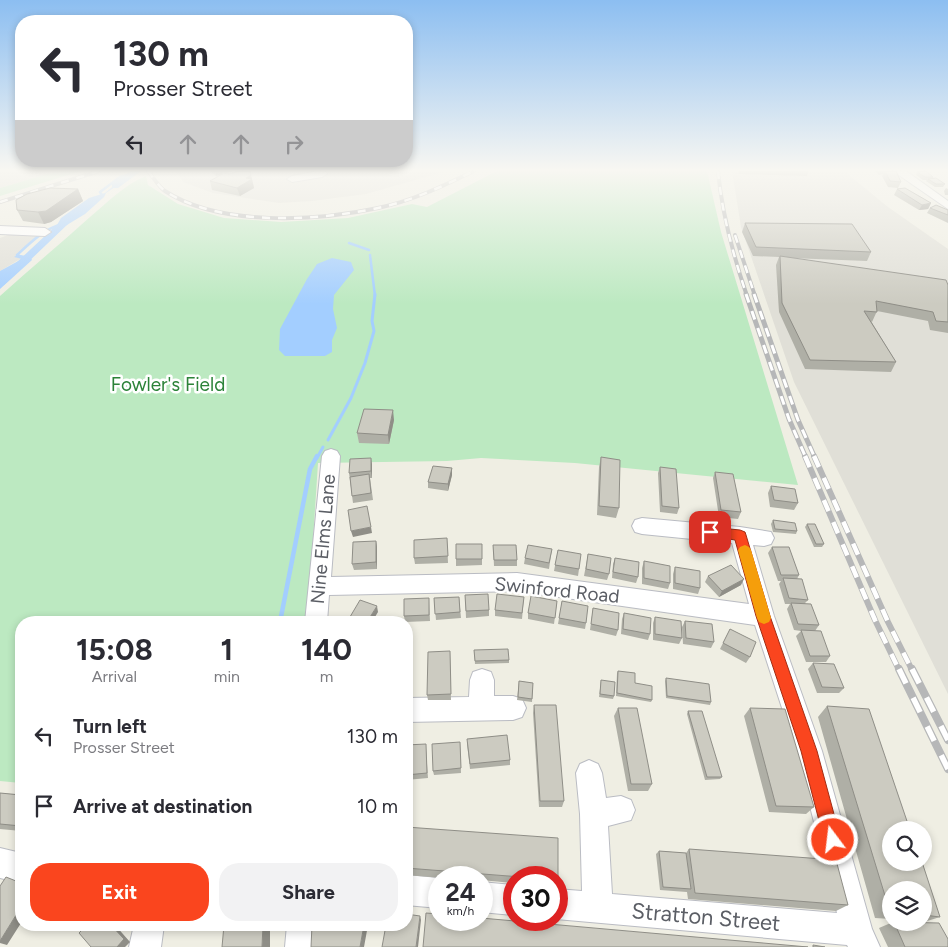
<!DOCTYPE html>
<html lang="en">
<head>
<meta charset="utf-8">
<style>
  :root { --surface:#fff; --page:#f2f2f3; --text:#2b2b33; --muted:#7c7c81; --accent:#fa451e }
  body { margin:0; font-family:Figtree,sans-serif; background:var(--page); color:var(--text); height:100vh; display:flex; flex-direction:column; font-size:19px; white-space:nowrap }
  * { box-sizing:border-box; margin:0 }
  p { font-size:16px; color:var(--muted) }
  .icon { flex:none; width:28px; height:28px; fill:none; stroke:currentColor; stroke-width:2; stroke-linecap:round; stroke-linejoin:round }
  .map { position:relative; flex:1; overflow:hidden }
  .details { position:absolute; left:15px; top:616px; width:398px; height:315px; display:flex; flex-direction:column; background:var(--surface); border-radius:20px; box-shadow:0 2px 8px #0003 }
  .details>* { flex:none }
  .hud { position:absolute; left:15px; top:15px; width:398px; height:152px; border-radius:20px; box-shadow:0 2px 8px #0003; background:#fff; color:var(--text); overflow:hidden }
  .fabs { position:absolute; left:882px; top:821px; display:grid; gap:10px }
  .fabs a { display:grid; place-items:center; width:50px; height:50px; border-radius:50%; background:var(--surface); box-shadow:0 2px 8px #0003; font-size:25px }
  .speed { position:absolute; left:428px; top:866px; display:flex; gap:10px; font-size:25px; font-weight:700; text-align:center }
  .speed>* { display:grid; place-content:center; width:65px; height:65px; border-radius:50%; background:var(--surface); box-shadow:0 2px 8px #0003; line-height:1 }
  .speed small { font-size:12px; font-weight:400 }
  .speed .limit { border:8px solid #d22; background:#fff; color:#111 }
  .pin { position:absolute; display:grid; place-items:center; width:42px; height:42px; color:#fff; margin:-21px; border-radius:10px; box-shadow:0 2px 8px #0006 }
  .me { position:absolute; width:55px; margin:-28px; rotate:345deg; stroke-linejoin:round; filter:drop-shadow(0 0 4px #0008) }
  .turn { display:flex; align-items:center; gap:18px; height:105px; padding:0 15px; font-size:22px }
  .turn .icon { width:65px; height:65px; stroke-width:2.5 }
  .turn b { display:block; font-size:35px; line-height:42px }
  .lanes { display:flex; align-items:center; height:48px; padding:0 15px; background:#0003; justify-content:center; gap:25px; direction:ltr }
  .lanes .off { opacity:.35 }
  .eta { display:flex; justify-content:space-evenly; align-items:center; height:85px; text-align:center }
  .eta b { font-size:30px; font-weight:700; line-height:35px }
  .primary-button { display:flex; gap:10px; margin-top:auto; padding:10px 15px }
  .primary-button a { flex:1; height:58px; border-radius:20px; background:var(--accent); color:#fff; font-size:20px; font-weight:700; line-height:58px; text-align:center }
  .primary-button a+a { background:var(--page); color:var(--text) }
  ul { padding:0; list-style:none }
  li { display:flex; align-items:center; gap:15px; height:70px; padding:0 15px }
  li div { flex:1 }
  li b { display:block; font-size:19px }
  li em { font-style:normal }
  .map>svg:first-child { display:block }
  .industrial { fill:#e0dfd7 }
  .green { fill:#bce9c1 }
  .water { fill:#a3ceff }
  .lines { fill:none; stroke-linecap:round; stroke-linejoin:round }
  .stream-far2 { stroke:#a3ceff; stroke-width:2.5 }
  .stream-far1 { stroke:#a3ceff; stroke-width:3 }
  .stream { stroke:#a3ceff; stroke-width:4.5 }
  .canal { fill:#a3ceff; fill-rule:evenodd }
  .minor-casing { stroke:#babcc3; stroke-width:2 }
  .minor { fill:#fff; fill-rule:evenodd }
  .rail-far3-casing { stroke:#b6b7b8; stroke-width:4 }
  .rail-far2-casing { stroke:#b6b7b8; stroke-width:5 }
  .rail-far1-casing { stroke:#b6b7b8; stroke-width:6 }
  .rail-casing { stroke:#b6b7b8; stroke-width:8 }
  .rail-far3 { stroke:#fff; stroke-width:2.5; stroke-dasharray:8; stroke-linecap:butt }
  .rail-far2 { stroke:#fff; stroke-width:3; stroke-dasharray:9; stroke-linecap:butt }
  .rail-far1 { stroke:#fff; stroke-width:4.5; stroke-dasharray:12; stroke-linecap:butt }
  .rail { stroke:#fff; stroke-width:5.5; stroke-dasharray:16; stroke-linecap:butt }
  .wall { fill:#afafa6 }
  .shaded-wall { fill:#8f8e87 }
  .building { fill:#cccbc1; stroke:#8f8e87 }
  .route { fill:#fa451e; stroke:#a22d14 }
  .slow { fill:#f59e0b }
  .labels { text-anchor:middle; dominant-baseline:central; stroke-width:5; stroke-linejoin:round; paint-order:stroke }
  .park-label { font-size:19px; fill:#2c8339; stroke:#fff }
  .street-label { font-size:19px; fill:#5b5e65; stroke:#fff }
  .near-street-label { font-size:22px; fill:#5b5e65; stroke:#fff }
</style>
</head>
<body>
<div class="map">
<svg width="948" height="947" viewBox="0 0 948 947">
  <rect width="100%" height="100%" fill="#efeee3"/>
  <path class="industrial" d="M0 171H57L0 188Z
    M176 171H447L366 194 312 201 279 203 213 193 183 182Z
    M732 171H844L888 207 948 249V694L794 382 741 227Z
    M11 234 41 235 15 257 22 258 0 271V238Z"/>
  <path class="green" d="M57 171H81L0 196V188Z
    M497 171H707L721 232 798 485 575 463 481 458 447 461 318 463 310 587 305 622H21V783L0 781V296C30 269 60 244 90 217 108 202 124 185 146 176L148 185 178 204 224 218 281 222 348 218 412 204 427 207Z"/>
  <path class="water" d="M128 174 130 177 106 193 104 197 85 214 52 234 61 218 89 198 105 193Z
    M17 255 30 256 32 260 0 289V271L22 259 14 257Z
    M332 258 351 262 354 270 334 295 333 309 337 328 332 340V352L325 356H285L279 350 280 329 307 279 317 264Z"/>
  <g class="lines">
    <path class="stream-far2" d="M102 195 100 192 120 177 132 174
      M349 243 369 250
      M370 255 375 296
      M22 257 17 255C31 242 44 229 62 224"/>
    <path class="stream-far1" d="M328 440 351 398 365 363 374 331 372 321 375 294
      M317 458 323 447"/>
    <path class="stream" d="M280 622 310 469 317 456"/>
    <path class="canal" d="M131 171H141L118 188H112V184Z
      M65 219 69 222 68 224 4 285 0 286V278L62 220Z"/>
    <g class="minor-casing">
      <path id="minor" d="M318 171 326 172 327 174 322 177 292 182 287 179 292 176Z
        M893 171H906L948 201V209Z
        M0 226 45 228 51 232 45 236 0 234Z
        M331 449 337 451 340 456 331 577 517 573 749 604 732 543 642 534 635 532 632 526 635 520 642 518 740 527 771 532 774 538 771 544 764 546 753 545 774 616 822 751 872 929 880 947H848L847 945 556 919V889L582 891 580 814 576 773 580 764 589 760 598 764 602 773 606 798 621 796 631 800 635 810 631 820 608 826 612 894 837 913 796 751 755 625 517 591 329 595 327 622H305L322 456 325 451Z
        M482 669 491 672 494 680V696H513L522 699 526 708 522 717 513 720 406 722V698L469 697 470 680 473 672Z
        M0 848 21 853V883L0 878Z
        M406 875 439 878V908L406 905Z
        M481 882 514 885V915L481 912Z
        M134 925H164L161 947H129Z
        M287 925H317V947H285Z"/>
    </g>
    <use href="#minor" class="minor"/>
    <g class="rail-far3-casing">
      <path id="rail-far3" d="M148 171C153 177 159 187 165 191 220 227 317 221 378 208 412 201 443 186 474 171
        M718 171C722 214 733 255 747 296
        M0 202 99 171
        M735 235 755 296"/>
    </g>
    <g class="rail-far2-casing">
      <path id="rail-far2" d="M746 294 789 419 806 458
        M754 294 798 420 815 458"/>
    </g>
    <g class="rail-far1-casing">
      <path id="rail-far1" d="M805 456 875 620 899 670
        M814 456 888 622 912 670"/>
    </g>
    <g class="rail-casing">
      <path id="rail" d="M899 669 948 769
        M912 669 948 740"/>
    </g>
    <use href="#rail-far3" class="rail-far3"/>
    <use href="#rail-far2" class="rail-far2"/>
    <use href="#rail-far1" class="rail-far1"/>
    <use href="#rail" class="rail"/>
  </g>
  <path class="wall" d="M210 171H233L226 173 229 174 250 171 254 188 240 196 212 190 210 181 220 175 216 176Z
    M738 171H809L807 176 739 174Z
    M875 171H896L901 182 898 188 888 187 882 176 883 174 879 175Z
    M917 172 933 177V178L945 184 943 187H935L926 181 927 180H923L916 175Z
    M946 188 948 189V195H945L944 191Z
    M78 189 83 201 51 222 44 224 23 221 17 210Z
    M897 189 931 203 928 209 919 210 894 195Z
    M930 208 948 210V223L927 213Z
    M745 223 871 252 867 261 790 258 948 285V333L930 330 928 321 877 311 872 322 871 321 896 362 891 372 805 369 779 312 776 265 779 257 753 256 742 232Z
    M394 420 389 444 359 443 357 433Z
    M601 457 619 508 616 518 597 515 599 467Z
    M372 464V478H370L373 500 353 503 349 473Z
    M660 467 679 508 677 514 660 512 658 473Z
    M452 468V475L448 491 428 488V482Z
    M715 472 741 512 738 519 719 517 713 478Z
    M771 486 798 503 794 510 770 507 768 493Z
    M773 520 797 531 796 534 773 532 771 524Z
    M807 524 824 544 822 547H814L805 527Z
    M447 538 448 563 415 564 414 558Z
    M376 541 377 547V569L354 570 352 564Z
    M456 544H482V565L456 566Z
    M493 545 517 560V566H494Z
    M772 547 799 575 797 579 808 600 805 603 819 625 815 631 830 656 826 662H806L796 636 801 631 794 630 787 609 790 604H785L779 584 781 581H778L768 553Z
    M552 549 549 569 524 564 525 558Z
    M558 550 579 569 578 576 554 571Z
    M588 554 609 574 607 580 584 576Z
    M615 558 638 577 636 583 612 578 613 564Z
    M644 561 670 583 668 589 642 584V568Z
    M675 567 700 588 698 594 673 589V574Z
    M708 576 741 585 719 597 705 582Z
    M465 595 489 610V616L466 618Z
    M459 597 461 618 436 620 434 598Z
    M524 597 522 619 495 616V610Z
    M429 598 430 621 405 622 404 616Z
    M557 601 554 624 528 619V613Z
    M562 601 586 623 585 629 558 624Z
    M593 608 618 630 616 636 590 630Z
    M624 613 650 634 648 640 621 634 622 619Z
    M655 617 682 638 679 644 653 640V623Z
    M685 621 714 642 711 648 683 644 682 627Z
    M730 629 750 657 746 663 720 649Z
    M474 650 509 660V663L475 664Z
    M450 651 451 700H428L427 695Z
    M813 663 844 688 839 693H817L808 669Z
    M618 671 635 683 652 700 651 702 616 696 617 673Z
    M666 678 711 702 710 705 666 698 665 681Z
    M601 680 614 696 613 699 599 697Z
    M519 681 533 683 532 702 517 700Z
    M534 705 564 801 562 807H539L533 713Z
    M827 706 940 917 924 922V890H891V919L875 918 818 717Z
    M618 708 652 784 648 791H628L614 716Z
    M750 708 814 807 806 814 769 812 744 716Z
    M688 711 722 777 720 779 705 780 687 714Z
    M460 742 461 773 434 775 433 771Z
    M467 744 510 760V765L470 769Z
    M406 745 426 749 428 778 406 780Z
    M0 793 21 795V831L0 829Z
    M406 827 556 878H514V883L481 880V878H442L406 875Z
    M689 849 848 905 836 911 688 899 687 892 660 890 656 854 659 851 686 853Z
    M893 922 948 947H888L879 928Z"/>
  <path class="shaded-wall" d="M215 171H233L216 176Z
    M251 175 254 188 240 196 237 188 246 178Z
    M78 189 83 201 51 222 44 224 38 212Z
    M931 203 928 209 919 210 922 205Z
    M393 410 394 420 389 444 388 435Z
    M371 458 372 464V478L371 471Z
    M452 468V475L448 491V484Z
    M371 527 372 533 353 537 351 531Z
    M376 541 377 547V569L376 562Z
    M744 579 741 585 719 597 722 591Z
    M377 606 378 612 372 622H367Z
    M21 907V923L7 945 0 943V941Z
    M420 916 421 920 418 947H416Z
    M111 925H115L130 942 125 947H117Z
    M263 925H270V947H262Z
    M364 925H368L364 947H360Z"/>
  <path class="building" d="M239 171H250L251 175 246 178 252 179 237 188 210 181 224 173 229 174Z
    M885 171H896L901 182 890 181Z
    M926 171 933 177H925L917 172Z
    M936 178 945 184H936L928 179Z
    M50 188 78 189 46 211 38 212 17 210 16 200 27 194Z
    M905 188 931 203 922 205 897 189Z
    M936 205 948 210V215L930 208Z
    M745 223 852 224 871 252 756 247Z
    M780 256 946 280 948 285V322L936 321 933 312 876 301 877 312 864 311 896 362 810 360 782 303Z
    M364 409 393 410 388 435 357 433Z
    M601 457 620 460 619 508 599 506Z
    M371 458V471L349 473 350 459Z
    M433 466 452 468 448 484 428 482Z
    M660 467 676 469 679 508 662 506Z
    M715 472 733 474 741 512 721 510Z
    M369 474 371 493 352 496 350 477Z
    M771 486 795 489 798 503 774 500Z
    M367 506 371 527 351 531 348 510Z
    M773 520 795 523 797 531 775 529Z
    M807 524H815L824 544H816Z
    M447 538 448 556 414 558V540Z
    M376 541V562L352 564 353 542Z
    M456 544H482V559H456Z
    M493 545H516L517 560H494Z
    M528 545 552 549 549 563 525 558Z
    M772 547H789L799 575H781Z
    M558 550 581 554 579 569 555 565Z
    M588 554 611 558 609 574 586 569Z
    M615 558 639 562 638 577 613 572Z
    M644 561 670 566V583L644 578Z
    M731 565 744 579 722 591 708 576Z
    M675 567 700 571V588L675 583Z
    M783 578 802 579 808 600 789 598Z
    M488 594 489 610 466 611 465 595Z
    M497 594 524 597 522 613 495 610Z
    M531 596 557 601 555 618 528 613Z
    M459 597 460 612 435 614 434 598Z
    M429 598V615L404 616V599Z
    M360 600 377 606 367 622H347Z
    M562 601 588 606 586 623 559 618Z
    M791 603 811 604 819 625 798 624Z
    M593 608 619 613 618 630 591 624Z
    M624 613 651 618 650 634 623 629Z
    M655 617 681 621 682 638 655 634Z
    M685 621 712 624 714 642 686 638Z
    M730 629 756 642 750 657 723 643Z
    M801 630 821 631 830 656H810Z
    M508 649 509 660 475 661 474 650Z
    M450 651 451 694 427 695 428 652Z
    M813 663 834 664 844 688 822 687Z
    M618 671 635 673V683L652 686V700L617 693Z
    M666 678 709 684 711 702 667 696Z
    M601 680 615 682 614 696 600 694Z
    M519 681 533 683 532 699 518 697Z
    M534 705H556L564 801H540Z
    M827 706 869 709 910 830H891V862H922L940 917 924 915V890H891V912H890Z
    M618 708H637L652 784H631Z
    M750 708 785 709 814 807 776 806Z
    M688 711H702L722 777H707Z
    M507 735 510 760 470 764 467 739Z
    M460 742 461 768 433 771 432 744Z
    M426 744 427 773 406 775V745Z
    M0 793 21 795V826L0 824Z
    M406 827 558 838V879H556V878H534L406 868Z
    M689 849 836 860 848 905 695 893Z
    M659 851 686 853 691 889 663 887Z
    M6 877 21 883V907L0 941V886Z
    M426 913 439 914V920H481V918L808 947H423Z
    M406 914 420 916 416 947H382L386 925H406Z
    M894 922 939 923 948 939V947H905Z
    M87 925H111L124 939 117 947H91L79 933Z
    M224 925H263L262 947H222Z
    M312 925H364L360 947H311Z
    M813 945 825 947H813Z"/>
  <linearGradient id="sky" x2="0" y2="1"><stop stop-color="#8cbef1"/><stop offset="0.56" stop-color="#f8f7f2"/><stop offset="1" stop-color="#f8f7f2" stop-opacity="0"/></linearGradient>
  <rect width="948" height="304" fill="url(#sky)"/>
  <path class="route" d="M710 527 740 530 745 532 746 535 770 616 817 751 841 840 839 846 833 849 827 846 824 840 801 751 756 616 735 540 706 535 704 532 706 528Z"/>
  <path class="slow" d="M745 545 749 547 751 550 771 618 769 622 764 624 759 622 757 618 738 550 740 547Z"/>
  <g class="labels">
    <g class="park-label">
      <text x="168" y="384">Fowler's Field</text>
    </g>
    <g class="street-label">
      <text transform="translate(323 539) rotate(-85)">Nine Elms Lane</text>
      <text transform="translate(557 590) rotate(6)">Swinford Road</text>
    </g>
    <g class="near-street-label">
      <text transform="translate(706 917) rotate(5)">Stratton Street</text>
    </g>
  </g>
</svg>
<div class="fabs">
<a><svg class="icon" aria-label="search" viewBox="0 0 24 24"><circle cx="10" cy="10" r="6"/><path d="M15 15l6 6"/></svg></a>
<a><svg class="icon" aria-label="layers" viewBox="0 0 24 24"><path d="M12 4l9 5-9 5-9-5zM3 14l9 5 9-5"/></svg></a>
</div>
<div class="speed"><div>24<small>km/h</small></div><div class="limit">30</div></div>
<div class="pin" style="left:710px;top:532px;background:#d93025"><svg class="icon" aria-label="arrive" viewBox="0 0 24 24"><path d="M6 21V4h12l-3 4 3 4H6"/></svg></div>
<svg class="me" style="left:833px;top:840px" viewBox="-20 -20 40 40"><circle r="17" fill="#fa451e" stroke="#fff" stroke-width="3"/><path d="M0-11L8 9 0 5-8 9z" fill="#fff"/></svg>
<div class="hud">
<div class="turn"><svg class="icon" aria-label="left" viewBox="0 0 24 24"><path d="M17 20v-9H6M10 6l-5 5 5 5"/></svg><div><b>130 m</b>Prosser Street</div></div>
<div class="lanes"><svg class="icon" aria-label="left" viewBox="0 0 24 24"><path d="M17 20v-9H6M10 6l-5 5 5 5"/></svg><svg class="icon off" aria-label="ahead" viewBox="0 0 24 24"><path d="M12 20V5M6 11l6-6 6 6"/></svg><svg class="icon off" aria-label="ahead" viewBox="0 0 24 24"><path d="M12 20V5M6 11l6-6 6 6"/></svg><svg class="icon off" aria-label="right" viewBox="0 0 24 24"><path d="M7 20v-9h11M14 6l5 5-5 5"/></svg></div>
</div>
<section class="details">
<div class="eta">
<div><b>15:08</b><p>Arrival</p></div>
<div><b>1</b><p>min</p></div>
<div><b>140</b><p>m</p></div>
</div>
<ul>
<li><svg class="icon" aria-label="left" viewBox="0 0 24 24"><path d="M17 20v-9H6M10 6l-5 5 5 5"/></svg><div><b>Turn left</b><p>Prosser Street</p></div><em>130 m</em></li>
<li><svg class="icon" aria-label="arrive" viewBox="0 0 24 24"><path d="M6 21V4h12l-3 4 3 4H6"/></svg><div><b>Arrive at destination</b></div><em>10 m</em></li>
</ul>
<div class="primary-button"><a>Exit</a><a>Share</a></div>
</section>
</div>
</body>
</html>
